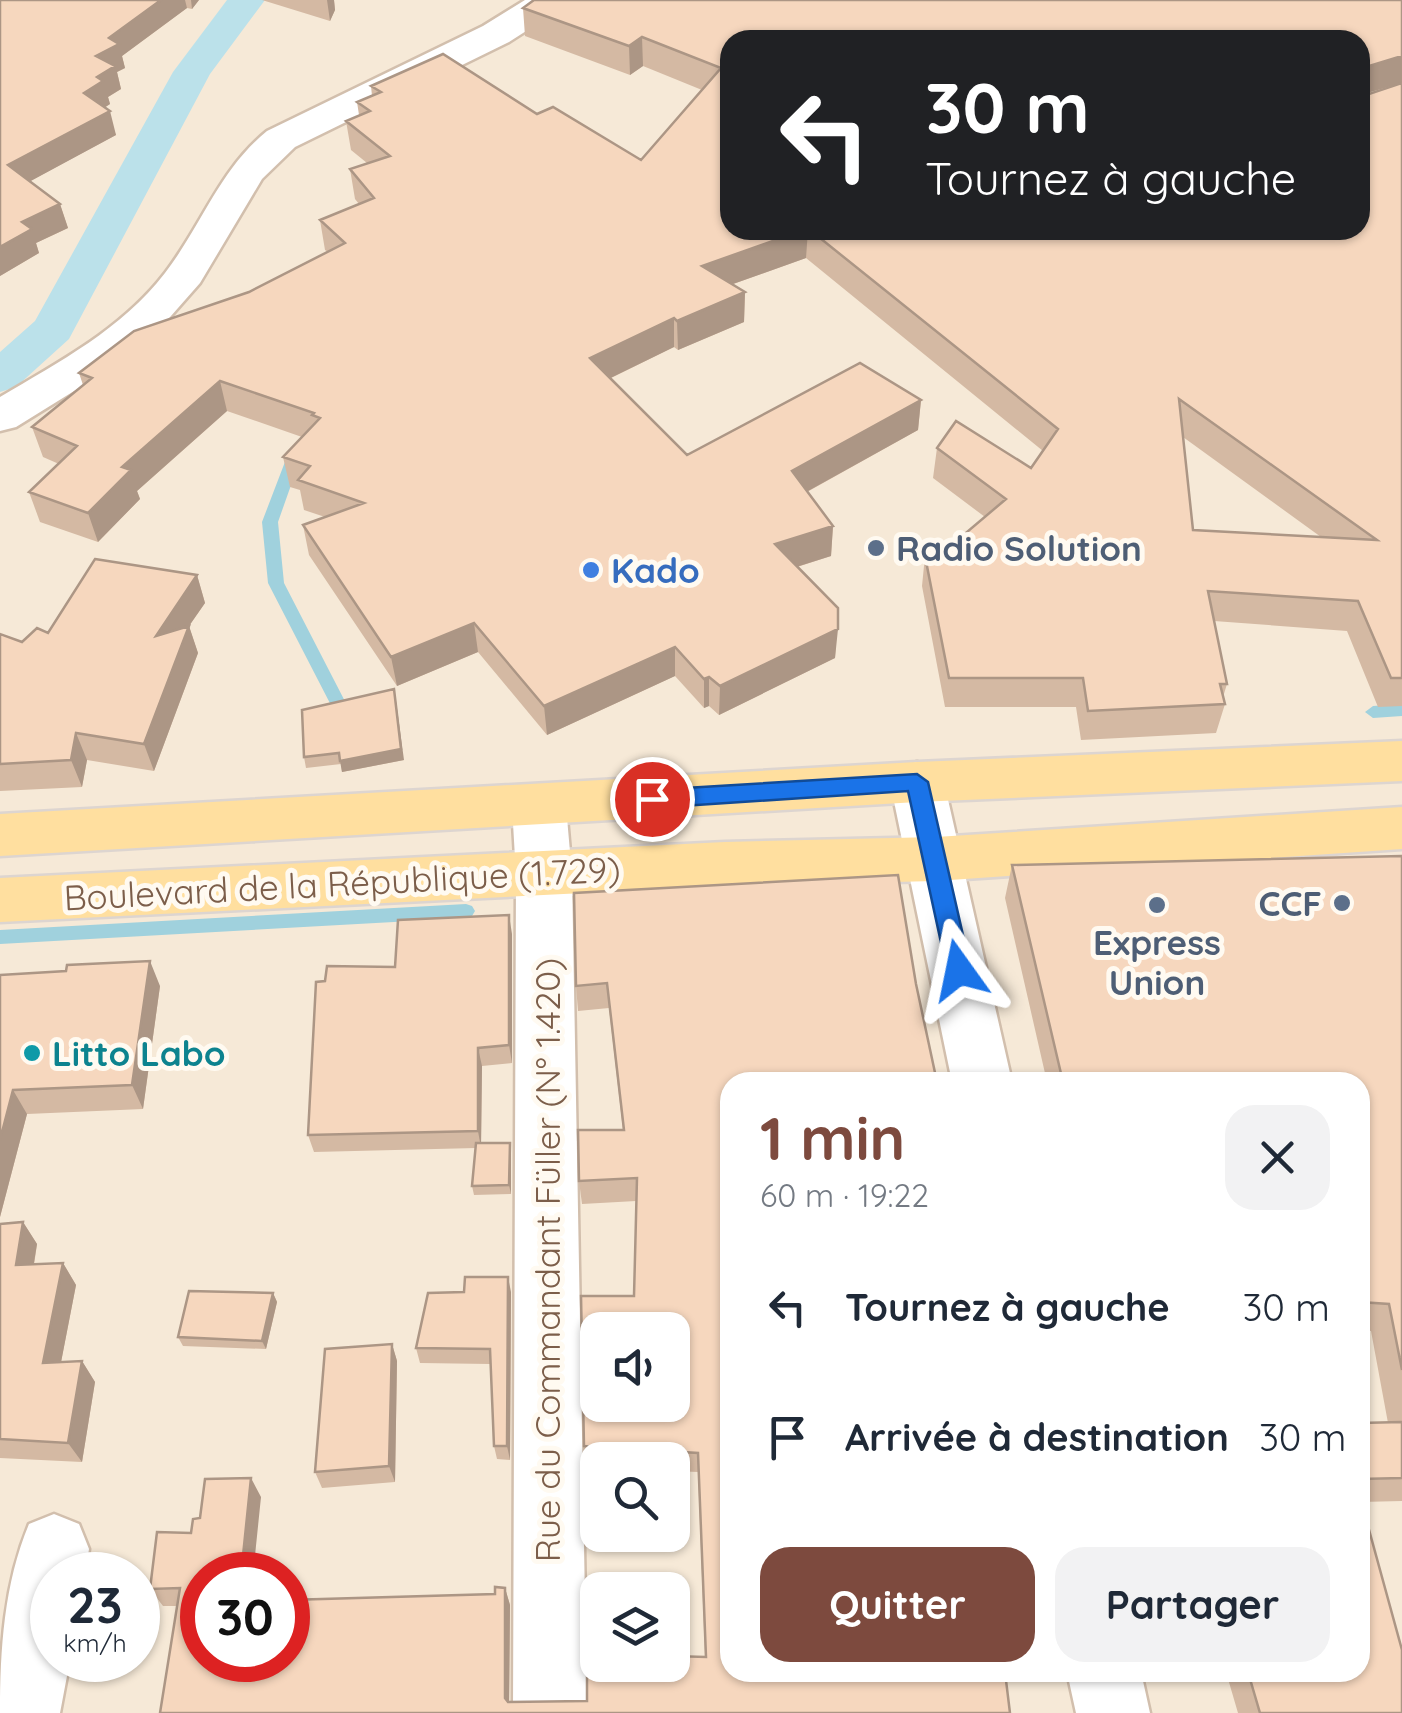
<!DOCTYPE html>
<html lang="fr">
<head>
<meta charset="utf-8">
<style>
  :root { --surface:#fff; --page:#f2f2f3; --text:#1f2937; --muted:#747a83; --accent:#7d4a3e }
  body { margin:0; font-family:Quicksand,sans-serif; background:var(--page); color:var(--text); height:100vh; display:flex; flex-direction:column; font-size:38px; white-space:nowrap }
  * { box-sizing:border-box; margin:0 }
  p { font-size:32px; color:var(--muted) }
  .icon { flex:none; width:55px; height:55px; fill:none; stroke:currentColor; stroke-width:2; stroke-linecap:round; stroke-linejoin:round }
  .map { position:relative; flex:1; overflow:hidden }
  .sheet { position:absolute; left:720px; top:1072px; width:650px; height:610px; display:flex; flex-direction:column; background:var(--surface); border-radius:30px; box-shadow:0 2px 8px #0004 }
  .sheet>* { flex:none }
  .guide { position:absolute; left:720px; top:30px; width:650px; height:210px; border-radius:30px; box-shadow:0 2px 8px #0004; background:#202124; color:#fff; overflow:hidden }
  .tools { position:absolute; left:580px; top:1312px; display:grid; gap:20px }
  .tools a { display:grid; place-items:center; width:110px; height:110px; border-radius:20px; background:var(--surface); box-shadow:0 2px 8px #0004; font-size:50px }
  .speed { position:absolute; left:30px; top:1552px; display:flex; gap:20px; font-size:50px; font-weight:700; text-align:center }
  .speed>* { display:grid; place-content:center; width:130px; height:130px; border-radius:50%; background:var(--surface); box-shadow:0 2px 8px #0004; line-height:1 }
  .speed small { font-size:25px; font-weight:400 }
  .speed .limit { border:15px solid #d22; background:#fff; color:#111 }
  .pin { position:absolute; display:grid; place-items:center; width:85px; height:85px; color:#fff; margin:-42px; border:5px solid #fff; border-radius:50%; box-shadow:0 2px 10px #0007 }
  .me { position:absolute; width:110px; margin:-55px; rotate:348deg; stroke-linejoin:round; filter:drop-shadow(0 0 8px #0008) }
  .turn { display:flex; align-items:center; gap:35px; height:210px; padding:0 40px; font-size:45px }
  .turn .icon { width:130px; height:130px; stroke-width:2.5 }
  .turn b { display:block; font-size:70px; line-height:85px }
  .round { display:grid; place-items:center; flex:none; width:105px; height:105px; border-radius:30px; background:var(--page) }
  .summary { display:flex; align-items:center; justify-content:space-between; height:170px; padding:0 40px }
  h1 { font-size:60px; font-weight:800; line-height:75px; color:var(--accent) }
  .button { display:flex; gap:20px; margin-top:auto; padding:20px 40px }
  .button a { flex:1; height:115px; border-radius:30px; background:var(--accent); color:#fff; font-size:40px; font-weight:800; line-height:115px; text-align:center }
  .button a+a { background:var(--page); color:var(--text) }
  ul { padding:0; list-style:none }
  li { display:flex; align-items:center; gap:30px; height:130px; padding:0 40px }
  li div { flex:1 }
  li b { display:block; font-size:38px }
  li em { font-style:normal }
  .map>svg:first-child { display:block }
  .residential { fill:#f6e9d7; fill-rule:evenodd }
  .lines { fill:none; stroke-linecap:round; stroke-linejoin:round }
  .stream { fill:#a0d1dd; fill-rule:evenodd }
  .canal { fill:#bbe1ea; fill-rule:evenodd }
  .street-casing { stroke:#d2bfad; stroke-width:5 }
  .primary-casing { stroke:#ddd5d0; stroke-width:5 }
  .street { fill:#fff; fill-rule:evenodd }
  .primary { fill:#ffdf9f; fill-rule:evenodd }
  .wall { fill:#d4b9a3; fill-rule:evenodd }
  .shaded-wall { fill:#ac9685 }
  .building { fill:#f6d7be; stroke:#ac9685; stroke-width:2.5; fill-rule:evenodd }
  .route { fill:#1a73e8; stroke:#114b97; stroke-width:2.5 }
  .service-dot { fill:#5c6f8a; stroke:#fffaf1; stroke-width:4 }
  .shop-dot { fill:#3f7fe0; stroke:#fffaf1; stroke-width:4 }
  .culture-dot { fill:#0f9aa8; stroke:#fffaf1; stroke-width:4 }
  .labels { text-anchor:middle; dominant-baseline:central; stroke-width:10; stroke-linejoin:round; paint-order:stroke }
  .service-label { font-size:35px; font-weight:bold; fill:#4e5e75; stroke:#fffaf1; text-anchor:start }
  .shop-label { font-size:35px; font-weight:bold; fill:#366cbe; stroke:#fffaf1; text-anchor:start }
  .street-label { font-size:35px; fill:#7c5e4a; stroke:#fffaf1 }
  .culture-label { font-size:35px; font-weight:bold; fill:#0d838f; stroke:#fffaf1; text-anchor:start }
</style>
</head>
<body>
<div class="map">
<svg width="1402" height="1713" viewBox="0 0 1402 1713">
  <rect width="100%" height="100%" fill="#fef7e9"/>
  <path class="residential" d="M0 0H1402V1713H0ZM730 40H1360V230H730ZM730 1082H1360V1672H730ZM598 1330H672V1405H598ZM598 1460H672V1535H598ZM52 1575H138V1660H52ZM202 1575H288V1660H202ZM598 1590H672V1665H598Z"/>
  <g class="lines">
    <path class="stream" d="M295 449 302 454 278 522 284 583 351 713 343 719 335 713 268 583 262 522 288 454Z
      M1402 704V716L1373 718 1365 712 1373 706Z
      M466 904 472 906 475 911 472 916 466 918 0 944V930Z"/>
    <path class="canal" d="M227 0H265L210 74 69 339 16 387 0 392V352L35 321 173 72Z"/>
    <g class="street-casing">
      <path id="street" d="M525 0H567L562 8 509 42 295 147 262 179 200 283 156 333 87 383 16 427 0 431V397C59 362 122 329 165 273 202 225 219 170 267 131L483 26Z
        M917 762 936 768 944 782 1012 1082H952L890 782 898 768Z
        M539 785 558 791 566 806 572 875 587 1713H513L516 875 512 806 520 791Z
        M54 1514 79 1524 89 1549 85 1575H52V1660H70L60 1713H0C0 1649 4 1584 29 1524Z
        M1067 1672H1141L1150 1713H1076Z"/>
    </g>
    <g class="primary-casing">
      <path id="primary" d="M1402 741V781L917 802 0 856V814L917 762Z
        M1402 807V849L936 881 725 886 0 922V878L725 842 936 837Z"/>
    </g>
    <use href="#street" class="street"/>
    <use href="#primary" class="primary"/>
  </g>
  <path class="wall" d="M0 0H199L192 9 187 8 122 56 125 68 117 72 121 89 108 97 110 104 104 108 116 135 30 181 60 204 68 228 36 243 39 253 0 276Z
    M262 0H334L335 10 330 21Z
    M534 0H1402V83L1366 93V95L1402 83V706L1378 707 1347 631 1214 621 1227 684 1223 697 1225 704 1216 733 1081 740 1076 707H945L922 586 925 556 947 549 985 517 933 478 937 448 956 421 1031 468 1043 451 806 258 733 284 745 292 744 322 678 350 674 347 611 378 687 455 860 363 921 400 918 430 807 492 833 526 831 556 797 567 838 608 835 658 719 715 709 706 704 708 675 676 547 735 478 652 397 686 309 555 303 525 325 517 304 510 300 490 290 487 283 457 302 437 227 411 137 491 140 499 98 542 40 522 29 492 59 464 43 457 32 427 83 385 79 373 134 331 249 292 328 252 325 250 320 220 359 204 355 199 350 169 367 163 351 150 346 121 359 115 357 102 372 96 371 86 443 54 537 114 553 107 641 160 702 90 643 66 630 75 525 36 523 8ZM730 40H1360V230H730ZM1183 437 1321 537 1193 530Z
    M197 575 205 603 189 626 198 653 154 771 87 760 82 787 0 791V634L22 642Z
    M302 710 404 760 342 772 341 764 306 768 304 757Z
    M1402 856V1501L1361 1502 1402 1713H1238L1226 1672H1360V1423H1388L1371 1331 1360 1330V1082H1047L1005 898 1012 865Z
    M574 893 730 1082V1672L1010 1713H160L177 1606H163L150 1589 200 1518 261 1497 202 1660 495 1594 505 1588 510 1605 509 1702 587 1701 705 1657 698 1472 672 1471V1460H598V1466L586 1465 584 1446 634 1296 636 1201 582 1204 579 1181 623 1130 609 1008 578 1011 576 986Z
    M512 934V1063L482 1066 481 1143 511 1153V1194L474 1195 472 1186 476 1148 314 1152 308 1135 395 967Z
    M0 975 160 986 143 1109 27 1114 0 1217Z
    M23 1222 37 1244 34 1265 63 1263 76 1285 61 1362 82 1361 95 1382 82 1462 0 1458V1224Z
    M511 1292 510 1460 497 1459 494 1446 490 1364 420 1363 416 1348Z
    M273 1293 277 1302 266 1349 183 1346 178 1337Z
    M392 1344 397 1361 395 1482 322 1488 315 1472Z"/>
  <path class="shaded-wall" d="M161 0H185L187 8 122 56 125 68 117 72 121 89 108 97 110 104 90 117 84 93 96 56 109 38Z
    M191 0H199L192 9Z
    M327 0H334L335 10 330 21Z
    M642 37 643 66 630 75 629 46Z
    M1402 56V83L1360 95 1366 67Z
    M110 111 116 135 16 189 8 165Z
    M60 204 68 228 36 243 39 253 0 276V247L22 222Z
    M804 230H808L806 258 702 295V266Z
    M745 292 744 322 678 350 677 321Z
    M674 318V347L592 387 590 358Z
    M220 381 227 411 137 491 140 499 98 542 88 513 122 467Z
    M921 400 918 430 790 501 792 471Z
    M833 526 831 556 774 574 775 544Z
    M197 575 205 603 189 626 198 653 154 771 144 744 156 636Z
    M474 623 478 652 397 686 391 657Z
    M838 629 835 658 719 715 720 686Z
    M675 647V676L547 735 544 706Z
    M709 677V706L704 708V679Z
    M396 701 404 760 342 772 340 761Z
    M76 733 87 760 82 787 71 760Z
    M509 915 512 934V1063L509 1045Z
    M150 961 160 986 143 1109 132 1085Z
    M478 1048 482 1066 481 1148 478 1131Z
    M13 1090 27 1114 0 1217V1140Z
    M510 1143 511 1153V1194L509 1185Z
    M23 1222 37 1244 30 1287 16 1265Z
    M63 1263 76 1285 57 1383 43 1363Z
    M508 1277 511 1292 510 1460 507 1446Z
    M273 1293 277 1302 266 1349 262 1341Z
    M392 1344 397 1361 395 1482 389 1466Z
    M82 1361 95 1382 82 1462 68 1443Z
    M251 1478 261 1497 253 1575H241Z
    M505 1588 510 1605 509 1713 505 1698Z"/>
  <path class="building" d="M0 0H161L109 38 119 44 96 56 115 66 97 77 103 81 84 93 110 111 8 165 60 204 22 222 32 229 0 247Z
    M534 0H1402V56L1366 67V95L1402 83V678H1391L1358 601 1208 591 1227 684H1220L1225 704 1088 711 1083 678H949L925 556 947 549 1006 499 937 448 956 421 1031 468 1058 429 810 230H1360V40H730V230H804L702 266 745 292 677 321 674 318 590 358 687 455 860 363 921 400 792 471 833 526 775 544 838 608V629L720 686 709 677 704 679 675 647 544 706 474 623 391 657 303 525 364 503 298 480 310 466 283 457 320 418 312 415 314 413 220 381 122 467 131 470 88 513 29 492 77 446 32 427 92 378 79 373 134 331 249 292 345 243 320 220 374 198 350 169 390 156 346 121 370 111 357 102 381 92 371 86 443 54 537 114 553 107 641 160 721 68 642 37 629 46 523 8ZM1179 399 1377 540 1193 530Z
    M95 559 197 575 156 636 189 626 144 744 76 733 71 760 0 764V634L22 642 37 628 48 633Z
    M394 689 401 749 340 761 339 753 304 757 302 710Z
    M1402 856V1370L1389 1304 1360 1302V1082H1063L1012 865Z
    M898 875 916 984 937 1082H730V1672H1005L1010 1713H160L180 1588 150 1589 157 1532 191 1533 193 1519 200 1518 205 1479 251 1478 241 1575H202V1660H288V1600L495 1594V1587L505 1588V1698L508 1702 587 1701V1653L598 1654V1665H672V1656L706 1657 698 1453 584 1446 581 1296H634L637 1178 579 1181 578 1130H624L607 983 576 986 574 893ZM598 1330H672V1405H598Z
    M509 915V1045L478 1048V1131L308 1135 316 982 325 981 327 966 395 967 398 920Z
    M150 961 132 1085 13 1090 0 1140V975L66 971 67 965Z
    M476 1143H510L509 1185 472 1186Z
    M23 1222 16 1265 63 1263 43 1363 82 1361 68 1443 0 1439V1224Z
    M465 1277H508L507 1446H494L490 1349 416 1348 428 1293 464 1292Z
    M189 1291 273 1293 262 1341 178 1337Z
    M392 1344 389 1466 315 1472 325 1349Z
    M1402 1422V1478L1360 1479V1423Z
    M1360 1497 1402 1650V1713H1260L1248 1672H1360Z"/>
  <path class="route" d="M917 774 928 782 971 970 967 977H950L947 970 908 791 652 808 641 799 652 790Z"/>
  <g class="service-dot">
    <circle cx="876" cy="548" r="10"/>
    <circle cx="1342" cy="903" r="10"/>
    <circle cx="1157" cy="905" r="10"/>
  </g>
  <circle class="shop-dot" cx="591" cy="570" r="10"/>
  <circle class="culture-dot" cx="32" cy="1053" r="10"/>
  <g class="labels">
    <g class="service-label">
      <text x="896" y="548">Radio Solution</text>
      <text x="1322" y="903" text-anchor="end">CCF</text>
      <text x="1157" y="942" text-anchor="middle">Express<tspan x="1157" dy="40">Union</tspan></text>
    </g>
    <g class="shop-label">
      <text x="611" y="570">Kado</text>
    </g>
    <g class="street-label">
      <text transform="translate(342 883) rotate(-3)">Boulevard de la République (1.729)</text>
      <text transform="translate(547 1260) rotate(-90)">Rue du Commandant Füller (N° 1.420)</text>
    </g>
    <g class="culture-label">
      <text x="52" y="1053">Litto Labo</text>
    </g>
  </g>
</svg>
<div class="tools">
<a><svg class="icon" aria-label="sound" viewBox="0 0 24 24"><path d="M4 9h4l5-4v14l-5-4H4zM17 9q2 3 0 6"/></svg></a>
<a><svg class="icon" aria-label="search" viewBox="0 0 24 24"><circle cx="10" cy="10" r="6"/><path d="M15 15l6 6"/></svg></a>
<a><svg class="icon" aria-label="layers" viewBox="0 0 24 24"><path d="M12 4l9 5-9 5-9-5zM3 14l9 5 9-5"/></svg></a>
</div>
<div class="speed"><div>23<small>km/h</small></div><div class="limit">30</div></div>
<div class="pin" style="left:652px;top:799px;background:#d93025"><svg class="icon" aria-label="arrive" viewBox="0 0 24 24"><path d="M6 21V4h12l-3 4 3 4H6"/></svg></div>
<svg class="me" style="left:959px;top:970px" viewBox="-20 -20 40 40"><path d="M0-17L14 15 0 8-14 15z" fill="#1a73e8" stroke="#fff" stroke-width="4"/></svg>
<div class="guide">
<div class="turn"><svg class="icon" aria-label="left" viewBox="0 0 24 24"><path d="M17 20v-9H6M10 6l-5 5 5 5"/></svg><div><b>30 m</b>Tournez à gauche</div></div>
</div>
<section class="sheet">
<div class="summary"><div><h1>1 min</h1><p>60 m · 19:22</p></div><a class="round"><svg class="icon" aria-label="close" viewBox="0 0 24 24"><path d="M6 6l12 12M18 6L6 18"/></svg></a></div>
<ul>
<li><svg class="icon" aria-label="left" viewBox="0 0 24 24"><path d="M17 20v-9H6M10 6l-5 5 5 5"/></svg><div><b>Tournez à gauche</b></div><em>30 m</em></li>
<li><svg class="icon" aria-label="arrive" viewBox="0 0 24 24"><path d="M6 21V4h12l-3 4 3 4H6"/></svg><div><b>Arrivée à destination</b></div><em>30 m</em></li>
</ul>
<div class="button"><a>Quitter</a><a>Partager</a></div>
</section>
</div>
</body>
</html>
